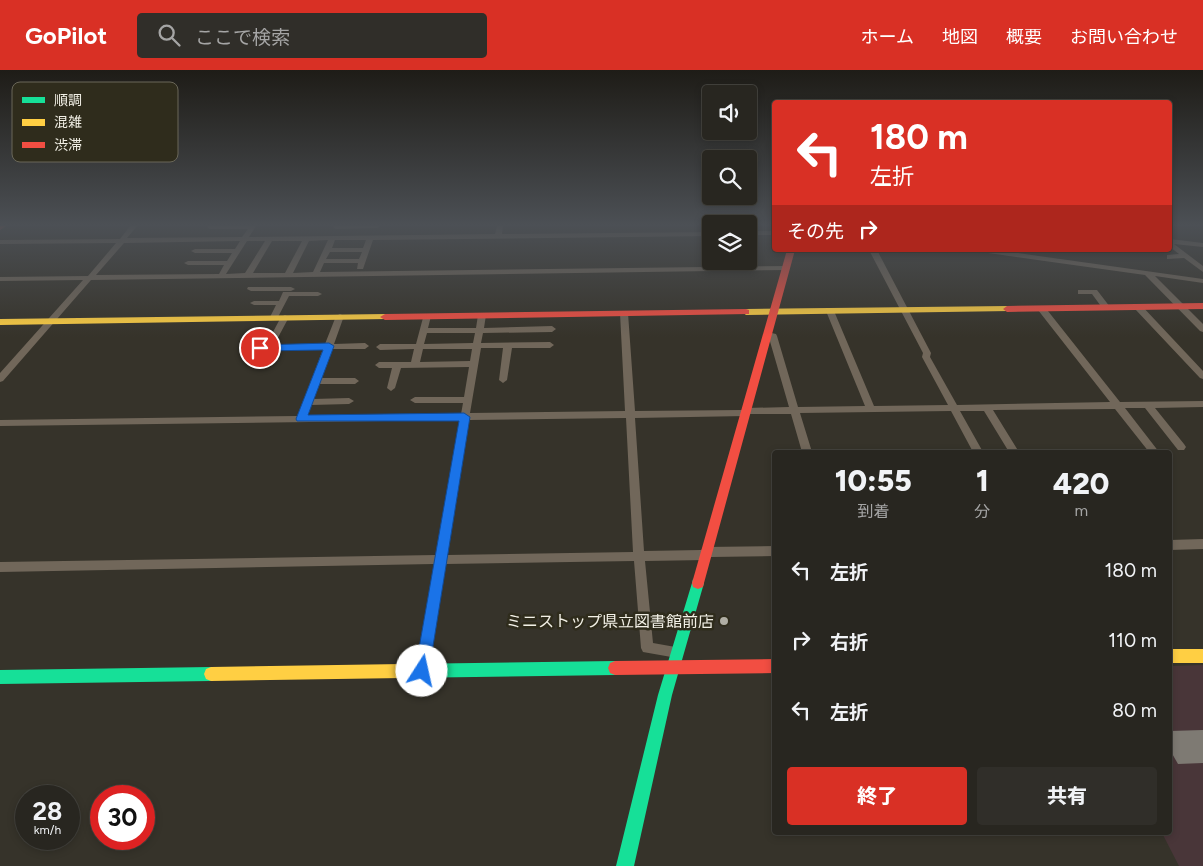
<!DOCTYPE html>
<html lang="ja">
<head>
<meta charset="utf-8">
<style>
  :root { --surface:#282620; --page:#302e29; --text:#f1f3f6; --muted:#a5a5a5; --line:#44433e; --accent:#d93025 }
  body { margin:0; font-family:Figtree,"Noto Sans JP",sans-serif; background:var(--page); color:var(--text); height:100vh; display:flex; flex-direction:column; font-size:19px; white-space:nowrap }
  * { box-sizing:border-box; margin:0 }
  p { font-size:16px; color:var(--muted) }
  .icon { flex:none; width:28px; height:28px; fill:none; stroke:currentColor; stroke-width:2; stroke-linecap:round; stroke-linejoin:round }
  .map { position:relative; flex:1; overflow:hidden }
  .side { position:absolute; left:772px; top:380px; width:400px; height:385px; display:flex; flex-direction:column; background:var(--surface); border-radius:5px; box-shadow:0 2px 8px #0003,0 0 0 1px var(--line) }
  .side>* { flex:none }
  .guide { position:absolute; left:772px; top:30px; width:400px; height:152px; border-radius:5px; box-shadow:0 2px 8px #0003,0 0 0 1px var(--line); background:#d93025; color:#fff; overflow:hidden }
  .buttons { position:absolute; left:702px; top:15px; display:grid; gap:10px }
  .buttons a { display:grid; place-items:center; width:55px; height:55px; border-radius:5px; background:var(--surface); box-shadow:0 2px 8px #0003,0 0 0 1px var(--line); font-size:25px }
  .speed { position:absolute; left:15px; top:715px; display:flex; gap:10px; font-size:25px; font-weight:700; text-align:center }
  .speed>* { display:grid; place-content:center; width:65px; height:65px; border-radius:50%; background:var(--surface); box-shadow:0 2px 8px #0003,0 0 0 1px var(--line); line-height:1 }
  .speed small { font-size:12px; font-weight:400 }
  .speed .limit { border:8px solid #d22; background:#fff; color:#111 }
  .pin { position:absolute; display:grid; place-items:center; width:42px; height:42px; color:#fff; margin:-21px; border:2px solid #fff; border-radius:50%; box-shadow:0 1px 5px #0007 }
  .me { position:absolute; width:55px; margin:-28px; rotate:10deg; stroke-linejoin:round; filter:drop-shadow(0 0 4px #0008) }
  .turn { display:flex; align-items:center; gap:18px; height:105px; padding:0 15px; font-size:22px }
  .turn .icon { width:65px; height:65px; stroke-width:2.5 }
  .turn b { display:block; font-size:35px; line-height:42px }
  .then { display:flex; align-items:center; height:48px; padding:0 15px; background:#0003; gap:10px; font-size:19px }
  .eta { display:flex; justify-content:space-evenly; align-items:center; height:85px; text-align:center }
  .eta b { font-size:30px; font-weight:800; line-height:35px }
  .primary-button { display:flex; gap:10px; margin-top:auto; padding:10px 15px }
  .primary-button a { flex:1; height:58px; border-radius:5px; background:var(--accent); color:#fff; font-size:20px; font-weight:800; line-height:58px; text-align:center }
  .primary-button a+a { background:var(--page); color:var(--text) }
  ul { padding:0; list-style:none }
  li { display:flex; align-items:center; gap:15px; height:70px; padding:0 15px }
  li div { flex:1 }
  li b { display:block; font-size:19px }
  li em { font-style:normal }
  header { display:flex; align-items:center; gap:30px; box-sizing:border-box; height:70px; padding:0 25px; background:var(--accent); color:#fff }
  header strong { font-size:24px }
  nav { display:flex; gap:28px; margin-inline-start:auto; font-size:18px }
  .search { width:350px; height:45px; background:var(--page); display:flex; align-items:center; gap:12px; box-sizing:border-box; padding:0 18px; border-radius:5px; color:var(--muted); font-size:19px }
  .map>svg:first-child { display:block }
  .education { fill:#493639 }
  .building { fill:#7e7a73 }
  .lines { fill:none; stroke-linecap:round; stroke-linejoin:round }
  .street { fill:#71675a; fill-rule:evenodd }
  .fast { fill:#16e098; fill-rule:evenodd }
  .slow { fill:#ffcf43; fill-rule:evenodd }
  .jam { fill:#f24e42; fill-rule:evenodd }
  .route { fill:#1a73e8; stroke:#114b97 }
  .poi-dot { fill:#b0aea4; stroke:#2f2c1c; stroke-width:2 }
  .labels { text-anchor:middle; dominant-baseline:central; stroke-width:5; stroke-linejoin:round; paint-order:stroke }
  .near-poi-label { font-size:16px; fill:#f2f0e6; stroke:#2f2c1c; text-anchor:end }
  .key { fill:#2f2c1c; stroke:#6a6759; stroke-width:1 }
  .key-label { font-size:14px; fill:#f2f0e6 }
</style>
</head>
<body>
<header>
<strong>GoPilot</strong>
<div class="search"><svg class="icon" aria-label="search" viewBox="0 0 24 24"><circle cx="10" cy="10" r="6"/><path d="M15 15l6 6"/></svg>ここで検索</div>
<nav><a>ホーム</a><a>地図</a><a>概要</a><a>お問い合わせ</a></nav>
</header>
<div class="map">
<svg width="1203" height="796" viewBox="0 0 1203 796">
  <rect width="100%" height="100%" fill="#36332a"/>
  <path class="education" d="M1203 595V796H1179L1162 763 1170 762V596Z"/>
  <path class="building" d="M1203 660V693L1178 694 1170 680V661Z"/>
  <g class="lines">
    <path class="street" d="M130 156H137L127 168 242 167 248 159H210L208 158 207 156H256L249 167 495 164 497 156H503L502 164 711 162V166L373 170 363 199H357L358 193H324L320 202 786 196 790 198 786 200 91 210 3 311 0 312V303L83 210 0 211V207L88 206 116 173 0 174V170L120 169ZM328 170 313 202 293 203 309 171ZM335 170H366L363 178H332ZM240 171 235 179H195L191 181 195 183H232L227 191H188L184 193 188 195H224L219 204 96 205 124 173ZM247 171H265L245 203 226 204ZM272 171H302L285 203H253ZM330 182H362L359 189H326Z
      M333 156H380L377 158 336 159 334 158Z
      M749 161H775V165H749Z
      M1170 169 1203 173V177L1174 174 1203 196V202L1184 188 1167 189V185L1179 184 1170 177Z
      M869 180H877L931 283 930 287 957 335 1110 332 1038 240V236H1044L1120 332 1203 331V337L1155 338 1184 374 1186 377 1184 380H1178L1145 338H1125L1159 382H1149L1115 339 993 340 1019 382H1009L984 341H960L983 382H973L951 341 800 343 812 382H802L791 344H750L746 346 635 348 644 481 701 480 706 477 775 476V486L711 487 706 490 645 491 653 573 681 578 683 582 681 586 677 588 643 582 641 578 634 491 446 494 428 601 426 605 422 607 418 605 416 601 434 494 0 502V492L436 485 460 350 0 356V350L298 346 323 279 257 280V276L266 275 281 247 285 245 289 247 274 275 325 274 336 246 340 244 344 246 334 274 365 273 369 276 365 279H332L321 308H355L359 311 355 314H319L313 329 349 328 354 331 349 334 311 335 307 346 461 344 463 333H415L410 330 415 327H464L469 297 401 298 395 318 391 321 387 318 392 298H379L375 295 379 292H411L414 279 380 280 376 277 380 274H416L424 244H430L431 246 428 258H476L478 245 482 243 486 245 484 258 552 256 556 259 552 262 483 263 481 273 550 272 554 275 550 278H512L507 310 503 313 499 310 503 278H481L470 343 625 341 620 243 624 241 628 243 635 341 742 340 746 338 789 337 769 268 763 265 767 262 776 264 777 266 798 337 865 336 826 241 830 239 834 241 874 336 948 335 922 287 923 283ZM427 263H475L473 273 424 274ZM423 279H472L470 291 420 292ZM626 348 633 482 447 485 469 350Z
      M977 180H996L1203 209V213L1155 206 1203 254V262L1200 261 1145 205 981 182Z
      M248 217H291L295 219 291 221H251L247 219Z
      M1078 220H1097L1110 237 1106 239H1103L1092 224H1078Z
      M283 222H318L322 224 318 226H289L278 247 274 249 270 247 276 235H254L250 233 254 231H279Z
      M1135 235H1141L1203 301V309L1200 308 1135 239Z
      M1203 469V479L1170 480V470Z"/>
    <path class="fast" d="M698 507 703 509 704 513 672 625 634 796H616L658 625 692 513 693 509Z
      M615 591 620 593 622 598 620 603 615 605 403 608 398 606 396 601 398 596 403 594Z
      M211 597 216 599 218 604 216 609 211 611 0 614V600Z"/>
    <path class="slow" d="M1007 236 1011 239 1010 241 746 245 742 242 746 239Z
      M385 244 390 247 388 249 0 255V249Z
      M1170 579H1203V593H1170Z
      M403 594 408 596 410 601 408 606 403 608 211 611 206 609 204 604 206 599 211 597Z"/>
    <path class="jam" d="M0 156H6L0 160Z
      M787 180H795L704 513 703 517 698 519 693 517 692 513Z
      M1203 233V239L1007 242 1003 239 1007 236Z
      M746 239 749 240V244L385 250 380 247 385 244Z
      M775 589V603L615 605 610 603 608 598 610 593 615 591Z"/>
  </g>
  <linearGradient id="sky" x2="0" y2="1"><stop stop-color="#1e1c17"/><stop offset="0.58" stop-color="#4c5055"/><stop offset="1" stop-color="#4c5055" stop-opacity="0"/></linearGradient>
  <rect width="1203" height="267" fill="url(#sky)"/>
  <path class="route" d="M329 273 334 276 308 345 464 343 470 347 429 601 427 606 422 608 417 606 415 601 459 351H297L296 349 323 280 260 281 255 278 260 275Z"/>
  <circle class="poi-dot" cx="724" cy="551" r="5"/>
  <g class="labels">
    <g class="near-poi-label">
      <text x="714" y="551">ミニストップ県立図書館前店</text>
    </g>
  </g>
  <rect x="12" y="12" width="166" height="80" rx="8" class="key"/>
  <rect x="22" y="27" width="23" height="6" fill="#16e098"/>
  <rect x="22" y="49" width="23" height="7" fill="#ffcf43"/>
  <rect x="22" y="72" width="23" height="6" fill="#f24e42"/>
  <g class="key-label">
    <text x="54" y="35">順調</text>
    <text x="54" y="57">混雑</text>
    <text x="54" y="80">渋滞</text>
  </g>
</svg>
<div class="buttons">
<a><svg class="icon" aria-label="sound" viewBox="0 0 24 24"><path d="M4 9h4l5-4v14l-5-4H4zM17 9q2 3 0 6"/></svg></a>
<a><svg class="icon" aria-label="search" viewBox="0 0 24 24"><circle cx="10" cy="10" r="6"/><path d="M15 15l6 6"/></svg></a>
<a><svg class="icon" aria-label="layers" viewBox="0 0 24 24"><path d="M12 4l9 5-9 5-9-5zM3 14l9 5 9-5"/></svg></a>
</div>
<div class="speed"><div>28<small>km/h</small></div><div class="limit">30</div></div>
<div class="pin" style="left:260px;top:278px;background:#d93025"><svg class="icon" aria-label="arrive" viewBox="0 0 24 24"><path d="M6 21V4h12l-3 4 3 4H6"/></svg></div>
<svg class="me" style="left:422px;top:601px" viewBox="-20 -20 40 40"><circle r="19" fill="#fff"/><path d="M0-13L10 11 0 6-10 11z" fill="#1a73e8"/></svg>
<div class="guide">
<div class="turn"><svg class="icon" aria-label="left" viewBox="0 0 24 24"><path d="M17 20v-9H6M10 6l-5 5 5 5"/></svg><div><b>180 m</b>左折</div></div>
<div class="then">その先<svg class="icon" aria-label="right" viewBox="0 0 24 24"><path d="M7 20v-9h11M14 6l5 5-5 5"/></svg></div>
</div>
<section class="side">
<div class="eta">
<div><b>10:55</b><p>到着</p></div>
<div><b>1</b><p>分</p></div>
<div><b>420</b><p>m</p></div>
</div>
<ul>
<li><svg class="icon" aria-label="left" viewBox="0 0 24 24"><path d="M17 20v-9H6M10 6l-5 5 5 5"/></svg><div><b>左折</b></div><em>180 m</em></li>
<li><svg class="icon" aria-label="right" viewBox="0 0 24 24"><path d="M7 20v-9h11M14 6l5 5-5 5"/></svg><div><b>右折</b></div><em>110 m</em></li>
<li><svg class="icon" aria-label="left" viewBox="0 0 24 24"><path d="M17 20v-9H6M10 6l-5 5 5 5"/></svg><div><b>左折</b></div><em>80 m</em></li>
</ul>
<div class="primary-button"><a>終了</a><a>共有</a></div>
</section>
</div>
</body>
</html>
